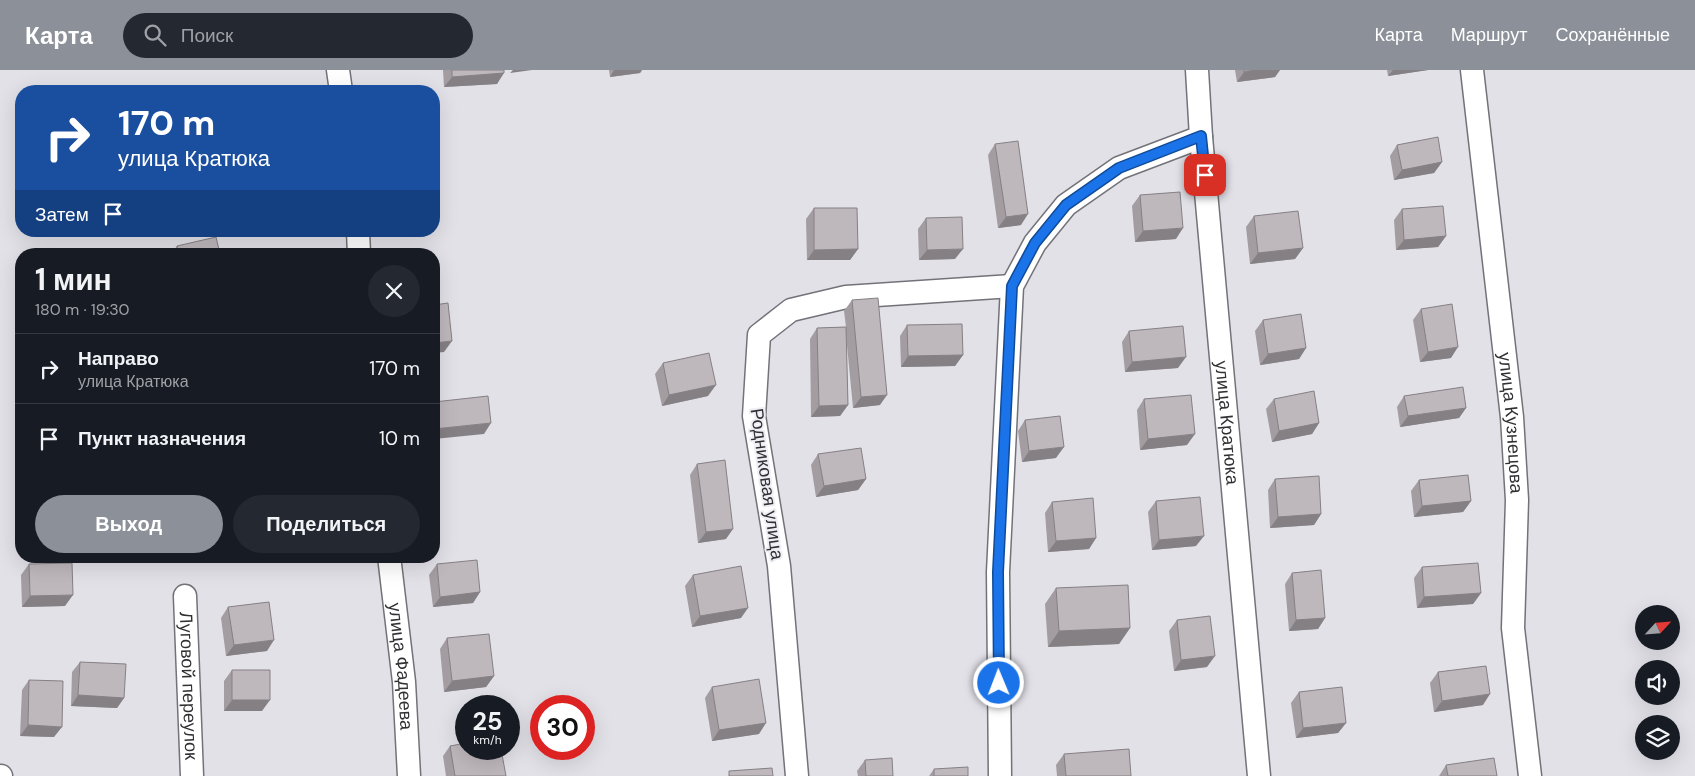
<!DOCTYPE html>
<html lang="ru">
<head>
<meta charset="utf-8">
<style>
  :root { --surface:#171b24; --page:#242831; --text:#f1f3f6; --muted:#9ea1a6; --line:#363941; --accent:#8c9099 }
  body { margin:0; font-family:"DM Sans",sans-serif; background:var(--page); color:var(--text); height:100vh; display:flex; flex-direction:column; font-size:19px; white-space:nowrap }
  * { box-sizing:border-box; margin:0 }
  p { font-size:16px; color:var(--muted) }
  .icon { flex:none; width:28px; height:28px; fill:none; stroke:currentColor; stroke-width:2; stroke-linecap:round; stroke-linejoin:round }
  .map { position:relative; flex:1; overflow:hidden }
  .panel { position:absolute; left:15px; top:178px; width:425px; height:315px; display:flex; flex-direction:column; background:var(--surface); border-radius:20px; box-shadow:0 5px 20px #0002 }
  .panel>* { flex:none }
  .top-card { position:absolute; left:15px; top:15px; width:425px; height:152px; border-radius:20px; box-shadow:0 5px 20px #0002; background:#1a4fa0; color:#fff; overflow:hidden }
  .needle { width:32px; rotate:64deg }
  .controls { position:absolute; left:1635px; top:535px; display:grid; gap:10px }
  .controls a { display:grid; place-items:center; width:45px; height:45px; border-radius:50%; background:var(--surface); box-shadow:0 5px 20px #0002; font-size:25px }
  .speed { position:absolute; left:455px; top:625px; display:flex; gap:10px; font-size:25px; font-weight:700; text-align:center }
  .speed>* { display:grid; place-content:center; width:65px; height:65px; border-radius:50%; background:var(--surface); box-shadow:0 5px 20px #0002; line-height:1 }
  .speed small { font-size:12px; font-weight:400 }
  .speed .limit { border:8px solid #d22; background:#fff; color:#111 }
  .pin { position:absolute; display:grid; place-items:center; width:42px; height:42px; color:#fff; margin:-21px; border-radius:10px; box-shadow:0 2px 8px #0006 }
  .me { position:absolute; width:55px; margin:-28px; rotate:359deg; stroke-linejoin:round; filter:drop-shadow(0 0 4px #0008) }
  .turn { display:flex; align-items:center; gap:18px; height:105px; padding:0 20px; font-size:22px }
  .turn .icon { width:65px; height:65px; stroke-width:2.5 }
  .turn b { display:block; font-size:35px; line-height:42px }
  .then { display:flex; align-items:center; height:48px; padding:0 20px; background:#0003; gap:10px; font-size:19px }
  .round { display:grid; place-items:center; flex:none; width:52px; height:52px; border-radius:26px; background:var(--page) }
  .headline { display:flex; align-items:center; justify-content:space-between; height:85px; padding:0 20px }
  h1 { font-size:30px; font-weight:700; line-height:38px }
  .button { display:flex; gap:10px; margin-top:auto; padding:10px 20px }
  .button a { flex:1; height:58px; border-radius:30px; background:var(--accent); color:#fff; font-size:20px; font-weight:700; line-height:58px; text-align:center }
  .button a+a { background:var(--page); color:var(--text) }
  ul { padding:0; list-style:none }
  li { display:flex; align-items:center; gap:15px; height:70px; padding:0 20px; border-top:1px solid var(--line) }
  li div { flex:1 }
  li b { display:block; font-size:19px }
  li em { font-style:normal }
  header { display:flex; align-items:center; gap:30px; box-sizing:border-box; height:70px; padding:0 25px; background:var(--accent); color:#fff }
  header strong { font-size:24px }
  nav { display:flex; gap:28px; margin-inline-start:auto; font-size:18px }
  .search { width:350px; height:45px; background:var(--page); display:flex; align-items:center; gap:12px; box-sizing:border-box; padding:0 18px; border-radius:28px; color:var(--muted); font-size:19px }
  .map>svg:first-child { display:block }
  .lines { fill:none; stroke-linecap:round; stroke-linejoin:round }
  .street-casing { stroke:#737279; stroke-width:25 }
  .street { stroke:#fff; stroke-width:22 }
  .wall { fill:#a39da2 }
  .shaded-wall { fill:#858084 }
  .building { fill:#beb7bc; stroke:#858084 }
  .route-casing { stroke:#114b97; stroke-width:12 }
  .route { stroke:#1a73e8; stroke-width:9 }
  .labels { text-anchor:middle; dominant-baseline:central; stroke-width:4; stroke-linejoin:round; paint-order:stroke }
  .street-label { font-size:18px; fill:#313033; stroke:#efeef5 }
</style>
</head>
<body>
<header>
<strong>Карта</strong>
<div class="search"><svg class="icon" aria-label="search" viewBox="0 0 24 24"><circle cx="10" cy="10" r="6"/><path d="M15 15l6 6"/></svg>Поиск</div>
<nav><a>Карта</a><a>Маршрут</a><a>Сохранённые</a></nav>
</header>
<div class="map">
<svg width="1695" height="706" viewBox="0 0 1695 706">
  <rect width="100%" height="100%" fill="#e2e1e8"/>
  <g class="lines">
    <g class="street-casing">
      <g id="street">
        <path d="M338 0 341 21"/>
        <path id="s1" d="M1197 0 1201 67 1259 706"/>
        <path id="s2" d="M1472 0 1512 347 1517 430 1513 558 1530 706"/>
        <path d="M358 161 359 184"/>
        <path id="s3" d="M389 486 404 612 409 706"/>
        <path id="s4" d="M185 526 192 706"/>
        <path d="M0 706H1"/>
        <path d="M797 706 779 496 754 346 759 265 791 240 846 227 1012 216"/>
        <path d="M1000 706 998 502 1012 216 1035 173 1066 135 1119 98 1201 67"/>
      </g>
    </g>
    <use href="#street" class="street"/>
  </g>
  <path class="wall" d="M443 0H504L497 14 444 17Z
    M609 0H642L640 3 610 7Z
    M1235 0H1280L1275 7 1237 12Z
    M1387 0H1428L1388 6Z
    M995 74 1021 155 998 158 988 85Z
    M1397 75 1442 92 1434 103 1394 110 1390 86Z
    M1140 125 1176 169 1135 172 1132 136Z
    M814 138 858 179 850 190H807L806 149Z
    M1402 139 1446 166 1438 177 1396 180 1394 150Z
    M1254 146 1303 178 1295 189 1250 194 1246 157Z
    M926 148 955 189 919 190 918 159Z
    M177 176 220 184H171Z
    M852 230 880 335 853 338 846 265 848 335 840 346 811 347 810 269 817 258 846 257 844 241Z
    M1421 239 1451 288 1420 292 1413 250Z
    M21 246V273L16 253Z
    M1263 250 1306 278 1299 289 1260 295 1255 261Z
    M907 255 963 285 955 296 901 297 900 266Z
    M1129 261 1178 298 1125 302 1122 272Z
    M663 293 708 326 662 336 655 304Z
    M1404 326 1466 338 1459 348 1400 357 1397 337Z
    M1144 329 1187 375 1140 380 1137 340Z
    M1274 329 1319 353 1312 364 1272 372 1266 339Z
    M1025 350 1056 388 1022 392 1018 361Z
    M818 384 866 409 858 420 816 427 811 395Z
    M697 394 726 469 698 473 690 405Z
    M1275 409 1321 444 1314 455 1270 458 1268 420Z
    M1419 410 1471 431 1463 442 1414 447 1411 421Z
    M21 420V462H20V422Z
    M1156 431 1196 476 1152 480 1148 442Z
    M1052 432 1096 468 1089 479 1048 482 1045 443Z
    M215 486H234L216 491Z
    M29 494 65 536 22 537 21 505Z
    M437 494 480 522 473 533 433 537 429 505Z
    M1422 497 1481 523 1473 534 1417 538 1414 508Z
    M1292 503 1325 548 1318 559 1289 561 1285 514Z
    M693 505 741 548 692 557 685 516Z
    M1056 518 1130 558 1119 574 1048 577 1045 534Z
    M228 537 267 581 226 586 221 548Z
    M1177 550 1207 597 1174 601 1169 561Z
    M447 568 494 606 486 617 444 622 440 579Z
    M80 592 124 628 117 638 71 636 72 602Z
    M232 600 262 641H224V611Z
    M1438 602 1483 635 1434 642 1430 613Z
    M29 610 54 667 20 666 22 620Z
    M712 617 759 664 712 671 705 628Z
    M1299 622 1346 653 1338 663 1296 668 1291 633Z
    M450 676 506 706H446L443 686Z
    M1064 684 1131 706H1057L1056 695Z
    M865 690 893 706H858L857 701Z
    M1446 695 1497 706H1439Z
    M934 699 968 706H929Z"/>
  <path class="shaded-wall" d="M513 0H532L510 3Z
    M614 0H642L640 3 610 7Z
    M1255 0H1280L1275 7 1237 12 1244 2Z
    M1393 0H1428L1388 6Z
    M504 3 497 14 444 17 452 7Z
    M1442 92 1434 103 1394 110 1402 100Z
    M1028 144 1021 155 998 158 1006 147Z
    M1183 158 1176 169 1135 172 1143 161Z
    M1446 166 1438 177 1396 180 1404 170Z
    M1303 178 1295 189 1250 194 1258 183Z
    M858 179 850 190H807L814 180Z
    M963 179 955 189 919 190 927 180Z
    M452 271 444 282 434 283V273Z
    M1458 277 1451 288 1420 292 1428 282Z
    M1306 278 1299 289 1260 295 1268 284Z
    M963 285 955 296 901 297 908 286Z
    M1186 287 1178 298 1125 302 1132 292Z
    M716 315 708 326 662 336 669 325Z
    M887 325 880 335 853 338 861 327Z
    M848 335 840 346 811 347 819 336Z
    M1466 338 1459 348 1400 357 1408 346Z
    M491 353 484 364 434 369V359Z
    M1319 353 1312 364 1272 372 1279 361Z
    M1195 364 1187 375 1140 380 1148 369Z
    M1064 377 1056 388 1022 392 1029 381Z
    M866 409 858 420 816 427 824 416Z
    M1471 431 1463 442 1414 447 1422 436Z
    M1321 444 1314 455 1270 458 1278 447Z
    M733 459 726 469 698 473 706 462Z
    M1204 466 1196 476 1152 480 1159 470Z
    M1096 468 1089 479 1048 482 1056 471Z
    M219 486H234L216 491Z
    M480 522 473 533 433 537 440 527Z
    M1481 523 1473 534 1417 538 1424 527Z
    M73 525 65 536 22 537 30 526Z
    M748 538 741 548 692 557 700 546Z
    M1325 548 1318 559 1289 561 1296 550Z
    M1130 558 1119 574 1048 577 1059 561Z
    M274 570 267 581 226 586 234 575Z
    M1215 586 1207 597 1174 601 1181 590Z
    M494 606 486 617 444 622 452 611Z
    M1490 624 1483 635 1434 642 1442 631Z
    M78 625 124 628 117 638 71 636Z
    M232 630H270L262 641H224Z
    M766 653 759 664 712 671 719 660Z
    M1346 653 1338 663 1296 668 1303 658Z
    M28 655 62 657 54 667 20 666Z"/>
  <path class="building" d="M452 0H504V3L452 7Z
    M1244 0H1255L1244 2Z
    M1438 67 1442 92 1402 100 1397 75Z
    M1018 71 1028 144 1006 147 995 74Z
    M1180 122 1183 158 1143 161 1140 125Z
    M1443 136 1446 166 1404 170 1402 139Z
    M814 138H857L858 179 814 180Z
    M1298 141 1303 178 1258 183 1254 146Z
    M962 147 963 179 927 180 926 148Z
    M216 167 220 184H178L177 176Z
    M878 228 887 325 861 327 852 230Z
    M448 233 452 271 434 273V235Z
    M1452 234 1458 277 1428 282 1421 239Z
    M1301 244 1306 278 1268 284 1263 250Z
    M962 254 963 285 908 286 907 255Z
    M1183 256 1186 287 1132 292 1129 261Z
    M846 257 848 335 819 336 817 258Z
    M709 283 716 315 669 325 663 293Z
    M1463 317 1466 338 1408 346 1404 326Z
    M1314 321 1319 353 1279 361 1274 329Z
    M1191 325 1195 364 1148 369 1144 329Z
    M488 326 491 353 434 359V332Z
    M1060 346 1064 377 1029 381 1025 350Z
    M861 378 866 409 824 416 818 384Z
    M725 390 733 459 706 462 697 394Z
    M1468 405 1471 431 1422 436 1419 410Z
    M1319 406 1321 444 1278 447 1275 409Z
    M1200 427 1204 466 1159 470 1156 431Z
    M1093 428 1096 468 1056 471 1052 432Z
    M477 490 480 522 440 527 437 494Z
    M72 493 73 525 30 526 29 494Z
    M1478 493 1481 523 1424 527 1422 497Z
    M741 496 748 538 700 546 693 505Z
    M1321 500 1325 548 1296 550 1292 503Z
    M1128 515 1130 558 1059 561 1056 518Z
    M269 532 274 570 234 575 228 537Z
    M1210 546 1215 586 1181 590 1177 550Z
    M489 564 494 606 452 611 447 568Z
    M80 592 126 594 124 628 78 625Z
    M1486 596 1490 624 1442 631 1438 602Z
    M232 600H270V630H232Z
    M759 609 766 653 719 660 712 617Z
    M29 610 63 611 62 657 28 655Z
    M1342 617 1346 653 1303 658 1299 622Z
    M466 673V679H501L506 706H455L450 676Z
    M1129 679 1131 706H1066L1064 684Z
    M892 688 893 706H866L865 690Z
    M1494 688 1497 706H1448L1446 695Z
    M968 697V706H934V699Z
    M772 698 773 706H729V701Z"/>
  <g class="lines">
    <g class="route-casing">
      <path id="route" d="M999 613 998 502 1012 216 1035 173 1066 135 1119 98 1201 66 1205 105"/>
    </g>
    <use href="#route" class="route"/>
  </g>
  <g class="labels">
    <g class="street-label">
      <text stroke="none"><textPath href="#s1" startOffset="354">улица Кратюка</textPath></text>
      <text stroke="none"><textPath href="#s2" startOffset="355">улица Кузнецова</textPath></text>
      <text transform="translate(767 414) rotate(82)">Родниковая улица</text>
      <text stroke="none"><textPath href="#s3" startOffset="111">улица Фадеева</textPath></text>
      <text stroke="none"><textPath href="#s4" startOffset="90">Луговой переулок</textPath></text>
    </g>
  </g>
</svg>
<div class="controls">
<a><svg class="needle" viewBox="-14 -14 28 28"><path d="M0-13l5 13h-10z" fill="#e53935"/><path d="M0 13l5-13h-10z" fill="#9ea1a6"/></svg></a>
<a><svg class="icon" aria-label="sound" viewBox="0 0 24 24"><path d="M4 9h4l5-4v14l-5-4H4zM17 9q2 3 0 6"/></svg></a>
<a><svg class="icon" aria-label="layers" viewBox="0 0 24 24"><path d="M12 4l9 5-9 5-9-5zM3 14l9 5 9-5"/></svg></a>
</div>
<div class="speed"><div>25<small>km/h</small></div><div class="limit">30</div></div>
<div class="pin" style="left:1205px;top:105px;background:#d93025"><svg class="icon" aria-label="arrive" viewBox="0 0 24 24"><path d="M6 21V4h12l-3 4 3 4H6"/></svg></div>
<svg class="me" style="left:999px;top:613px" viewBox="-20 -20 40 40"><circle r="17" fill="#1a73e8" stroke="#fff" stroke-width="3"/><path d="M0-11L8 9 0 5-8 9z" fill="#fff"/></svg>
<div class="top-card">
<div class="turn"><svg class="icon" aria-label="right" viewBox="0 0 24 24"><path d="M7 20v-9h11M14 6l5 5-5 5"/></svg><div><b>170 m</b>улица Кратюка</div></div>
<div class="then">Затем<svg class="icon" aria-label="arrive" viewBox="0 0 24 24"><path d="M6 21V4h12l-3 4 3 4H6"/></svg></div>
</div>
<section class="panel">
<div class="headline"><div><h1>1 мин</h1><p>180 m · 19:30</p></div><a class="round"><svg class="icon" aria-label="close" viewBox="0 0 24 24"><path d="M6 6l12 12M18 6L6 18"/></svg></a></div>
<ul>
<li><svg class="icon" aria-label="right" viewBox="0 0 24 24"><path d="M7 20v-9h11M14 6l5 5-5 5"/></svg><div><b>Направо</b><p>улица Кратюка</p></div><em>170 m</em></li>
<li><svg class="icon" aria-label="arrive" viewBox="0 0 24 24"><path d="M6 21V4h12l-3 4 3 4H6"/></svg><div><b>Пункт назначения</b></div><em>10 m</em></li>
</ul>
<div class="button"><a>Выход</a><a>Поделиться</a></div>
</section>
</div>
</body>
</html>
